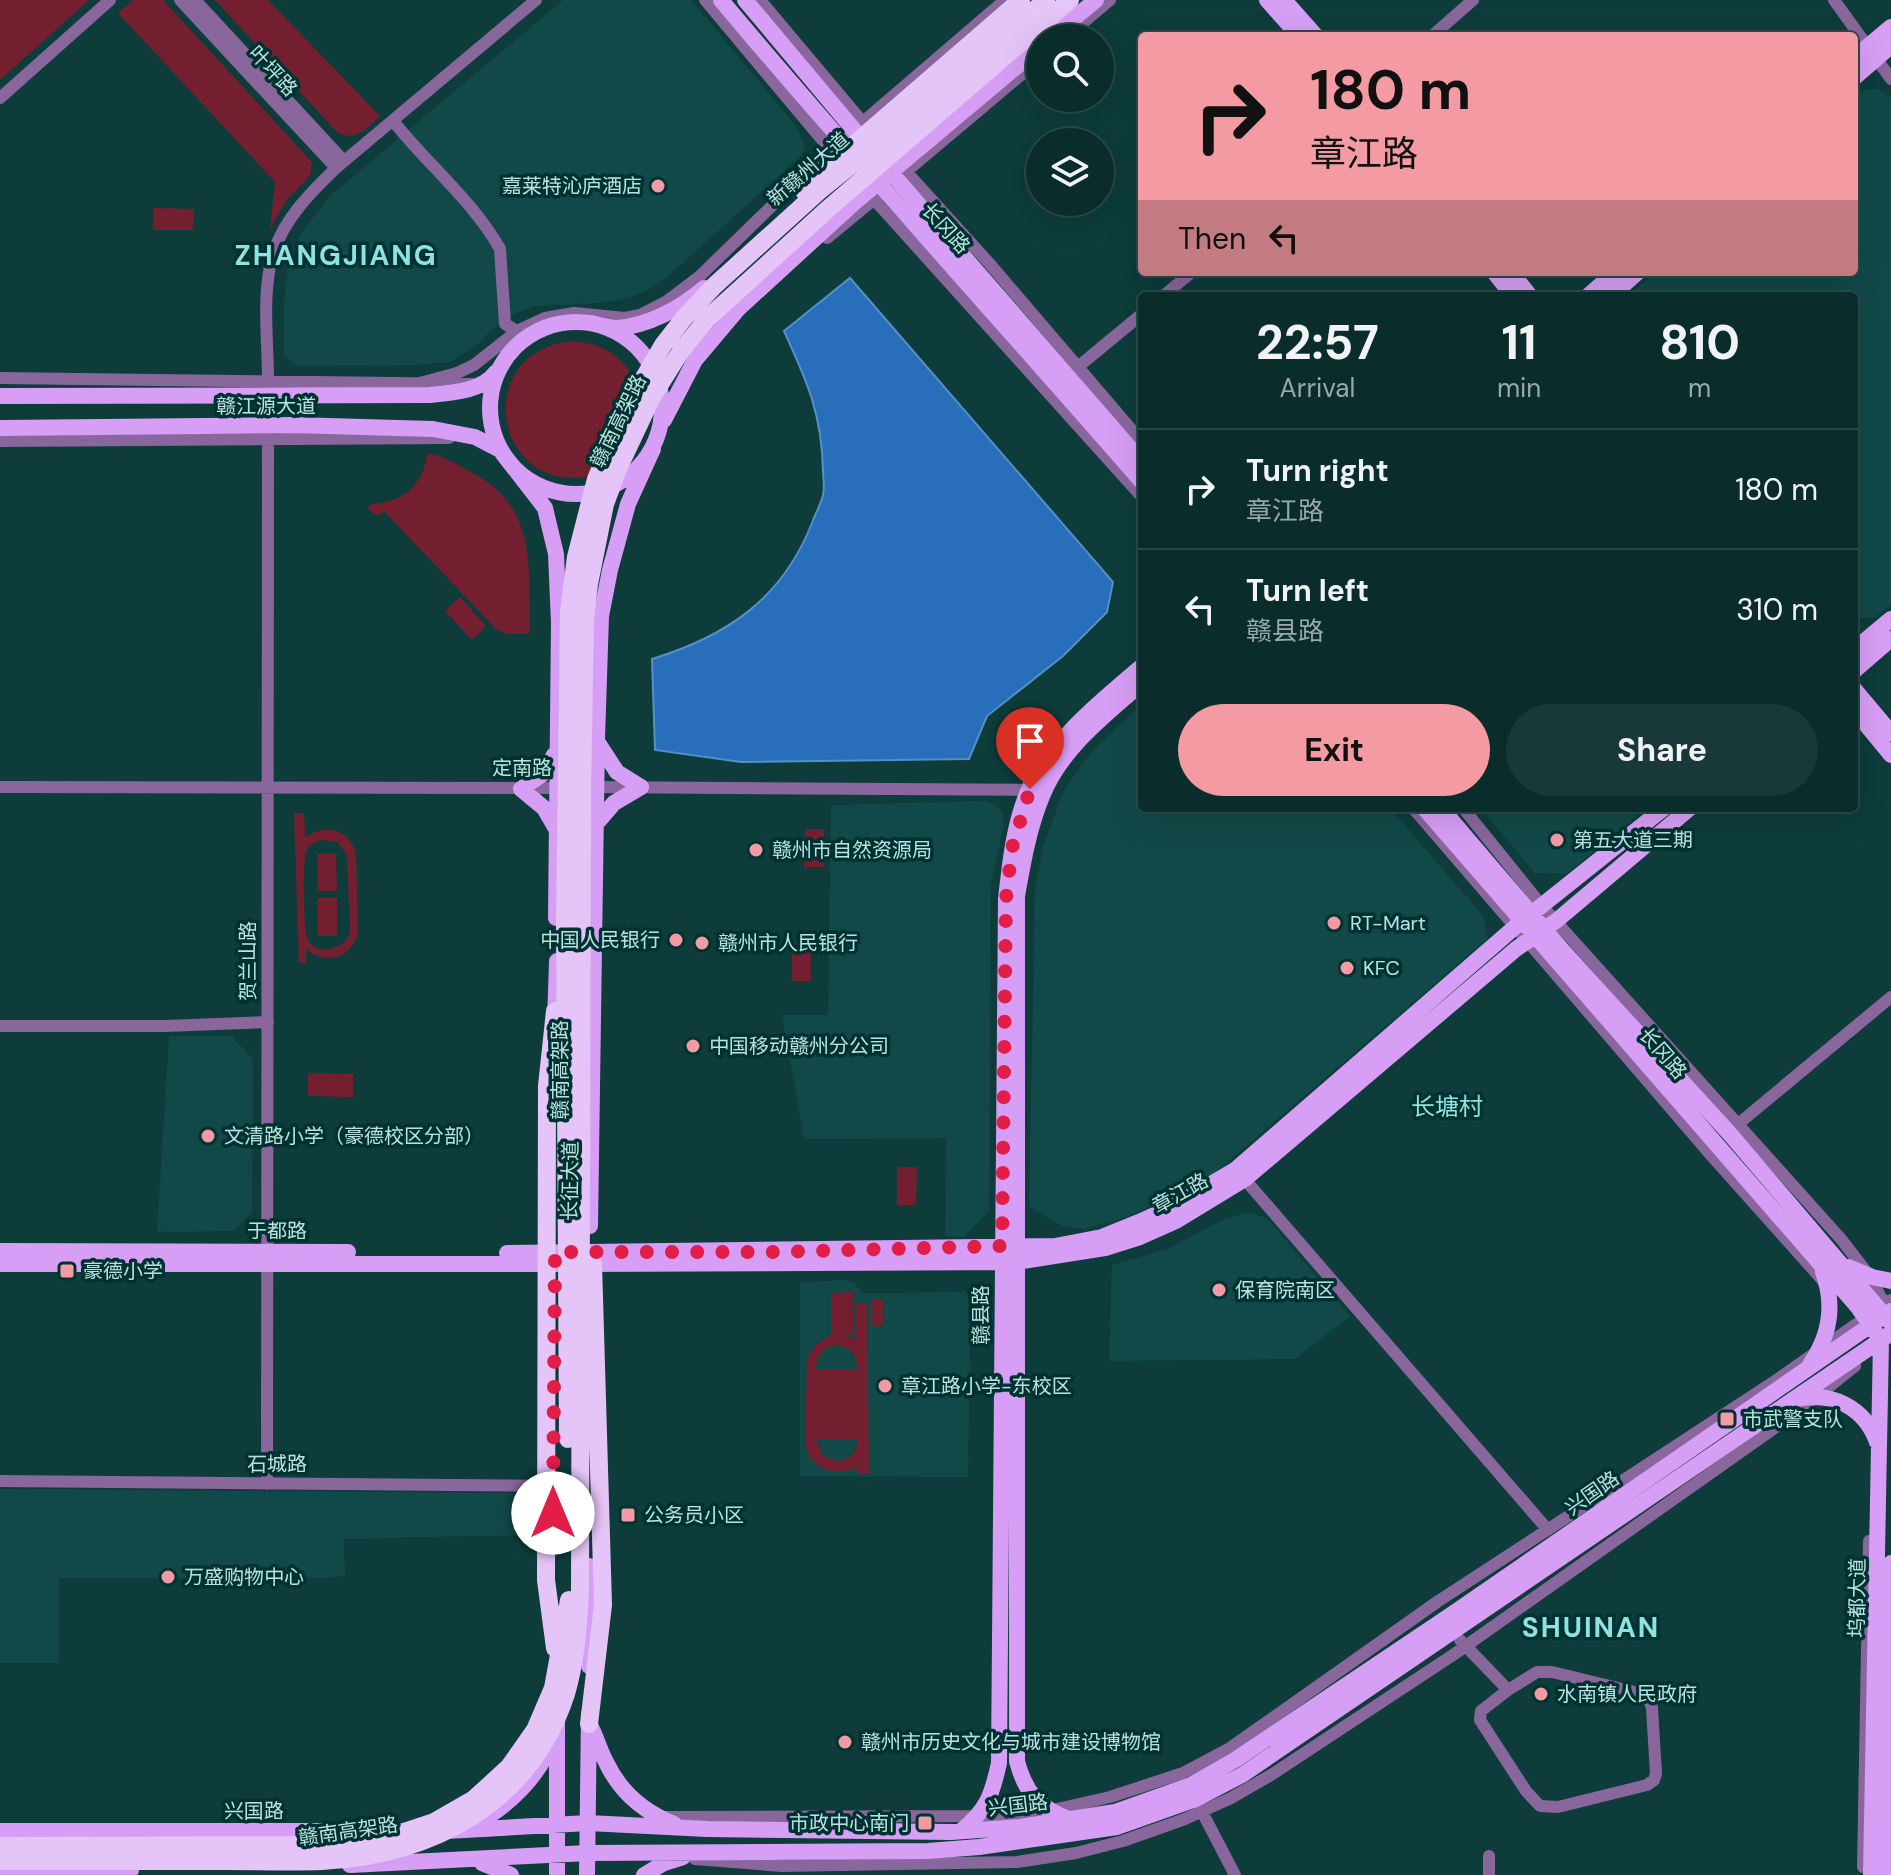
<!DOCTYPE html>
<html lang="en">
<head>
<meta charset="utf-8">
<style>
  :root { --surface:#0a2d2c; --page:#183938; --text:#f1f3f6; --muted:#99a8a9; --line:#2a4948; --accent:#f49aa3 }
  body { margin:0; font-family:"DM Sans","Noto Sans SC",sans-serif; background:var(--page); color:var(--text); height:100vh; display:flex; flex-direction:column; font-size:30px; white-space:nowrap }
  * { box-sizing:border-box; margin:0 }
  p { font-size:26px; color:var(--muted) }
  .icon { flex:none; width:44px; height:44px; fill:none; stroke:currentColor; stroke-width:2; stroke-linecap:round; stroke-linejoin:round }
  .map { position:relative; flex:1; overflow:hidden }
  .drawer { position:absolute; left:1138px; top:292px; width:720px; height:520px; display:flex; flex-direction:column; background:var(--surface); border-radius:8px; box-shadow:0 8px 32px #0002,0 0 0 2px var(--line) }
  .drawer>* { flex:none }
  .banner { position:absolute; left:1138px; top:32px; width:720px; height:244px; border-radius:8px; box-shadow:0 8px 32px #0002,0 0 0 2px var(--line); background:#f49aa3; color:#111; overflow:hidden }
  .controls { position:absolute; left:1026px; top:24px; display:grid; gap:16px }
  .controls a { display:grid; place-items:center; width:88px; height:88px; border-radius:50%; background:var(--surface); box-shadow:0 8px 32px #0002,0 0 0 2px var(--line); font-size:40px }
  .pin { position:absolute; display:grid; place-items:center; width:68px; height:68px; color:#fff; margin:-82px -34px; border-radius:50% 50% 50% 0; rotate:-45deg; box-shadow:0 0 8px #0007 }
  .pin .icon { rotate:45deg }
  .me { position:absolute; width:88px; margin:-44px; rotate:0deg; stroke-linejoin:round; filter:drop-shadow(0 0 6px #0008) }
  .turn { display:flex; align-items:center; gap:28px; height:168px; padding:0 40px; font-size:36px }
  .turn .icon { width:104px; height:104px; stroke-width:2.5 }
  .turn b { display:block; font-size:56px; line-height:68px }
  .then { display:flex; align-items:center; height:76px; padding:0 40px; background:#0003; gap:16px; font-size:30px }
  .eta { display:flex; justify-content:space-evenly; align-items:center; height:136px; text-align:center }
  .eta b { font-size:48px; font-weight:700; line-height:56px }
  .cta { display:flex; gap:16px; margin-top:auto; padding:16px 40px }
  .cta a { flex:1; height:92px; border-radius:48px; background:var(--accent); color:#111; font-size:32px; font-weight:700; line-height:92px; text-align:center }
  .cta a+a { background:var(--page); color:var(--text) }
  ul { padding:0; list-style:none }
  li { display:flex; align-items:center; gap:24px; height:120px; padding:0 40px; border-top:2px solid var(--line) }
  li div { flex:1 }
  li b { display:block; font-size:30px }
  li em { font-style:normal }
  .map>svg:first-child { display:block }
  .built { fill:#114948 }
  .green { fill:#741f2f; fill-rule:evenodd }
  .water { fill:#286eba; stroke:#5490c5; stroke-width:2 }
  .lines { fill:none; stroke-linecap:round; stroke-linejoin:round }
  .minor { stroke:#89679c; stroke-width:12 }
  .major { stroke:#d79ef5; stroke-width:16 }
  .highway { stroke:#e5c4f8; stroke-width:18 }
  .route { stroke:#e11d48; stroke-width:14; stroke-dasharray:0 25.2 }
  .poi-dot { fill:#f49aa3; stroke:#003231; stroke-width:3 }
  .labels { text-anchor:middle; dominant-baseline:central; stroke-width:7; stroke-linejoin:round; paint-order:stroke }
  .street-label { font-size:20px; fill:#bae1e0; stroke:#003231 }
  .poi-label { font-size:20px; fill:#bae1e0; stroke:#003231; text-anchor:start }
  .quarter-label { font-size:24px; fill:#8ee2df; stroke:#003231 }
  .district-label { font-size:28px; font-weight:bold; letter-spacing:2px; fill:#8ee2df; stroke:#003231 }
</style>
</head>
<body>
<div class="map">
<svg width="1891" height="1875" viewBox="0 0 1891 1875">
  <rect width="100%" height="100%" fill="#0d3c3b"/>
  <path class="built" d="M563 0H691L797 127 805 146 801 156 666 278 648 290 628 298 600 303 535 306 514 314 492 329 478 344 450 362 415 365 297 366 284 354V303L288 266 299 236 330 196Z
    M1878 89 1891 98V604L1874 618H1854V296H1628L1656 272H1854V97L1865 90Z
    M1142 704V808H1390L1483 916 1488 938 1203 1183 1124 1218 1085 1229 1062 1226 1029 1206 1035 890 1043 846 1064 790 1092 751Z
    M986 801 997 806 1003 813 1004 825 991 884 989 1211 964 1237 945 1236 946 1138 804 1139 782 1015H828L831 805Z
    M1480 808H1646L1567 874 1535 873Z
    M169 1036H232L253 1059 252 1213 233 1231 157 1232Z
    M1247 1212 1267 1218 1350 1316 1295 1359 1109 1361 1112 1265 1170 1248 1222 1220Z
    M841 1280 854 1282 862 1293 965 1292 971 1297 968 1477 800 1476V1283Z
    M0 1489 515 1493 528 1504 527 1535 344 1539 345 1576 326 1578H59V1663H0Z"/>
  <path class="green" d="M0 0H89L0 80Z
    M133 0H163L312 162 310 176 286 201 270 229 275 182 118 13Z
    M215 0H268L380 116C367 128 355 143 337 132Z
    M154 208 194 209 193 230H153Z
    M573 341C615 345 634 367 643 406L596 475C494 501 468 351 573 341Z
    M427 454C441 454 454 463 467 470 538 504 528 564 530 630L528 634H507L496 629 384 511 377 516 368 509 371 504C401 503 424 486 427 454Z
    M460 597 486 626 472 640 445 611Z
    M294 813H304L305 837C325 824 347 828 356 852L358 933C351 958 326 966 306 949V963H299ZM321 840 337 842 347 855 350 934C342 951 312 958 306 934 304 925 303 858 306 851 309 845 315 842 321 840Z
    M805 829H824V867H804Z
    M336 853 337 891H317V854Z
    M317 898H337V936H317Z
    M792 943H811V981H792Z
    M308 1073 353 1074V1097L308 1096Z
    M897 1167H917L916 1205H897Z
    M853 1292 854 1334 844 1336 856 1339V1304H867L869 1473H857L856 1468C833 1476 811 1470 805 1444L807 1359 816 1344 831 1335V1293ZM839 1345 853 1352 858 1369H816C817 1354 824 1346 839 1345ZM858 1439C857 1453 849 1461 836 1461L823 1456 816 1440Z
    M872 1299H883V1325H872Z"/>
  <path class="water" d="M850 278 1113 582 1107 612 1063 656 987 716 969 759 741 762 655 750 652 659C727 636 782 599 812 523 815 514 821 504 823 495 825 487 823 478 823 471 822 414 807 381 784 331Z"/>
  <g class="lines">
    <path class="minor" d="M180 0 336 168
      M195 0 344 161
      M705 0 834 154
      M760 0 866 126
      M1834 0 1891 79
      M1432 36 1473 0
      M1065 38 1110 0
      M0 98 110 0
      M394 122C428 165 473 201 500 249L505 324 527 337
      M894 158 989 263 1142 442
      M901 176 1040 59
      M862 186 1142 497
      M827 238 878 196
      M1163 296 1192 272
      M1079 366 1142 314
      M0 378 472 384
      M268 380C268 339 261 291 274 251 285 218 311 192 336 168L536 0
      M420 383 457 373 474 365 517 331 545 318 574 313 625 318 640 315 667 301 700 276 822 157 1005 0
      M0 441 449 438
      M0 787 565 788
      M591 787 1037 790
      M1413 808 1710 1154 1825 1283
      M1463 808 1542 906 1841 1239 1868 1274 1889 1312
      M0 1026H165L268 1022
      M1737 1125 1891 997
      M1241 1175 1548 1530
      M0 1481 553 1486
      M267 1484 268 438
      M1460 1640 1508 1690 1481 1711 1480 1720 1526 1791 1540 1806 1558 1807 1647 1785 1654 1780 1656 1774 1652 1708 1649 1699 1643 1694 1552 1672H1537L1508 1690
      M1199 1806 1235 1875
      M664 1817 980 1816 1048 1811 1110 1797 1183 1773 1230 1748 1437 1602 1775 1381 1891 1300
      M695 1859 782 1866 1017 1862 1076 1853 1123 1841 1185 1819 1231 1798 1271 1775 1453 1655 1800 1410 1855 1366
      M1863 1867 1869 1541
      M1489 1875V1856"/>
    <path class="major" d="M721 0C858 164 1002 321 1142 482
      M745 0 854 130 1142 462
      M1267 0 1299 36
      M1284 0 1316 36
      M1050 38 1096 0
      M1854 58 1891 27
      M1854 78 1891 46
      M1494 272 1513 296
      M1511 272 1530 296
      M1588 296 1615 272
      M1611 296 1638 272
      M490 408a86 86 0 1 1 172 0a86 86 0 1 1-172 0Z
      M591 323C599 325 608 328 617 328 648 326 681 308 704 288
      M0 396 429 395C451 393 483 391 496 372
      M664 420 695 360 738 309 855 202 1040 47
      M0 428 293 425 433 429 475 437 500 450 545 508 556 554 559 623 556 918
      M1854 650 1891 619
      M1854 671 1891 639
      M1854 689 1891 733
      M1854 710 1891 755
      M598 743 617 772 641 787
      M554 755 543 774 521 789 544 808 555 827
      M1424 808 1857 1306 1881 1340 1871 1875
      M1441 808 1562 950 1730 1134 1890 1322
      M596 824 614 803 641 787
      M555 1022 557 961
      M590 1226 597 739 601 616 610 570 628 504 653 449
      M0 1251 348 1252
      M507 1253 1055 1246 1102 1237 1139 1222 1172 1207 1235 1170 1515 927 1664 808
      M0 1264H557
      M580 1264 1016 1262 1105 1248 1140 1237 1176 1221 1245 1179 1516 949 1556 921 1690 808
      M1848 1267 1872 1277 1891 1281
      M1811 1363C1830 1335 1835 1305 1823 1272
      M1797 1399C1832 1391 1865 1408 1877 1442
      M589 1666V1566
      M591 1727C597 1739 600 1751 606 1762 620 1792 644 1812 674 1824
      M1068 1819C1038 1807 1025 1792 1017 1761V896C1023 862 1029 827 1043 794 1062 748 1105 715 1142 683
      M469 1827C507 1809 540 1776 555 1736
      M0 1831H398
      M446 1831 588 1823 707 1829 951 1832 1020 1827 1115 1812 1191 1785 1235 1760 1451 1615 1891 1311
      M961 1831C987 1810 992 1795 999 1763L1006 899C1010 862 1014 823 1029 789 1053 739 1101 701 1142 666
      M482 1863 511 1875
      M350 1865 588 1853 928 1851 979 1847 1117 1827 1196 1799 1242 1775 1891 1333
      M0 1872 131 1870
      M557 1875V1717
      M587 1875 589 1714
      M644 1875 664 1863 683 1857
      M1883 1875 1891 1563"/>
    <path class="highway" d="M804 191 821 173 1021 0
      M568 1439 565 920 569 612 576 557 596 479 626 409 663 345 684 318 714 286 819 191 912 116 1046 0
      M555 1648 546 1580 547 1086 555 1011
      M589 1724 603 1605 593 1263
      M0 1846 321 1845 380 1840 434 1822 474 1799 509 1767 535 1730 553 1688 569 1600
      M0 1861C75 1861 150 1861 225 1861 257 1861 290 1862 322 1861 433 1855 530 1804 566 1694 576 1660 578 1626 580 1592L582 793 585 619 589 584 605 504 618 469 652 397 681 351 708 318 829 208 1070 0"/>
  </g>
  <g class="lines">
    <path class="route" d="M553 1513 555 1252H776L1002 1246 1006 899 1012 848 1030 789"/>
  </g>
  <g class="poi-dot">
    <circle cx="658" cy="186" r="8"/>
    <circle cx="1557" cy="840" r="8"/>
    <circle cx="756" cy="850" r="8"/>
    <circle cx="1334" cy="923" r="8"/>
    <circle cx="676" cy="940" r="8"/>
    <circle cx="702" cy="943" r="8"/>
    <circle cx="1347" cy="968" r="8"/>
    <circle cx="693" cy="1046" r="8"/>
    <circle cx="208" cy="1136" r="8"/>
    <rect x="59" y="1263" width="16" height="16" rx="4"/>
    <circle cx="1219" cy="1290" r="8"/>
    <circle cx="885" cy="1386" r="8"/>
    <rect x="1719" y="1411" width="16" height="16" rx="4"/>
    <rect x="620" y="1507" width="16" height="16" rx="4"/>
    <circle cx="168" cy="1577" r="8"/>
    <circle cx="1541" cy="1694" r="8"/>
    <circle cx="845" cy="1742" r="8"/>
    <rect x="917" y="1815" width="16" height="16" rx="4"/>
  </g>
  <g class="labels">
    <g class="street-label">
      <text transform="translate(273 71) rotate(47)">叶坪路</text>
      <text transform="translate(808 169) rotate(-41)">新赣州大道</text>
      <text transform="translate(946 228) rotate(48)">长冈路</text>
      <text x="266" y="406">赣江源大道</text>
      <text transform="translate(618 421) rotate(-64)">赣南高架路</text>
      <text x="522" y="768">定南路</text>
      <text transform="translate(248 961) rotate(-90)">贺兰山路</text>
      <text transform="translate(1663 1053) rotate(49)">长冈路</text>
      <text transform="translate(560 1070) rotate(-90)">赣南高架路</text>
      <text transform="translate(570 1181) rotate(-89)">长征大道</text>
      <text transform="translate(1180 1193) rotate(-29)">章江路</text>
      <text x="277" y="1231">于都路</text>
      <text transform="translate(981 1315) rotate(-90)">赣县路</text>
      <text x="277" y="1464">石城路</text>
      <text transform="translate(1592 1493) rotate(-35)">兴国路</text>
      <text transform="translate(1857 1598) rotate(-89)">坞都大道</text>
      <text transform="translate(1018 1805) rotate(-7)">兴国路</text>
      <text x="254" y="1811">兴国路</text>
      <text transform="translate(348 1831) rotate(-8)">赣南高架路</text>
    </g>
    <g class="poi-label">
      <text x="642" y="186" text-anchor="end">嘉莱特沁庐酒店</text>
      <text x="1573" y="840">第五大道三期</text>
      <text x="772" y="850">赣州市自然资源局</text>
      <text x="1350" y="923">RT-Mart</text>
      <text x="660" y="940" text-anchor="end">中国人民银行</text>
      <text x="718" y="943">赣州市人民银行</text>
      <text x="1363" y="968">KFC</text>
      <text x="709" y="1046">中国移动赣州分公司</text>
      <text x="224" y="1136">文清路小学（豪德校区分部）</text>
      <text x="83" y="1271">豪德小学</text>
      <text x="1235" y="1290">保育院南区</text>
      <text x="901" y="1386">章江路小学-东校区</text>
      <text x="1743" y="1419">市武警支队</text>
      <text x="644" y="1515">公务员小区</text>
      <text x="184" y="1577">万盛购物中心</text>
      <text x="1557" y="1694">水南镇人民政府</text>
      <text x="861" y="1742">赣州市历史文化与城市建设博物馆</text>
      <text x="909" y="1823" text-anchor="end">市政中心南门</text>
    </g>
    <g class="quarter-label">
      <text x="1447" y="1106">长塘村</text>
    </g>
    <g class="district-label">
      <text x="336" y="255">ZHANGJIANG</text>
      <text x="1591" y="1627">SHUINAN</text>
    </g>
  </g>
</svg>
<div class="controls">
<a><svg class="icon" aria-label="search" viewBox="0 0 24 24"><circle cx="10" cy="10" r="6"/><path d="M15 15l6 6"/></svg></a>
<a><svg class="icon" aria-label="layers" viewBox="0 0 24 24"><path d="M12 4l9 5-9 5-9-5zM3 14l9 5 9-5"/></svg></a>
</div>
<div class="pin" style="left:1030px;top:789px;background:#d93025"><svg class="icon" aria-label="arrive" viewBox="0 0 24 24"><path d="M6 21V4h12l-3 4 3 4H6"/></svg></div>
<svg class="me" style="left:553px;top:1513px" viewBox="-20 -20 40 40"><circle r="19" fill="#fff"/><path d="M0-13L10 11 0 6-10 11z" fill="#e11d48"/></svg>
<div class="banner">
<div class="turn"><svg class="icon" aria-label="right" viewBox="0 0 24 24"><path d="M7 20v-9h11M14 6l5 5-5 5"/></svg><div><b>180 m</b>章江路</div></div>
<div class="then">Then<svg class="icon" aria-label="left" viewBox="0 0 24 24"><path d="M17 20v-9H6M10 6l-5 5 5 5"/></svg></div>
</div>
<section class="drawer">
<div class="eta">
<div><b>22:57</b><p>Arrival</p></div>
<div><b>11</b><p>min</p></div>
<div><b>810</b><p>m</p></div>
</div>
<ul>
<li><svg class="icon" aria-label="right" viewBox="0 0 24 24"><path d="M7 20v-9h11M14 6l5 5-5 5"/></svg><div><b>Turn right</b><p>章江路</p></div><em>180 m</em></li>
<li><svg class="icon" aria-label="left" viewBox="0 0 24 24"><path d="M17 20v-9H6M10 6l-5 5 5 5"/></svg><div><b>Turn left</b><p>赣县路</p></div><em>310 m</em></li>
</ul>
<div class="cta"><a>Exit</a><a>Share</a></div>
</section>
</div>
</body>
</html>
